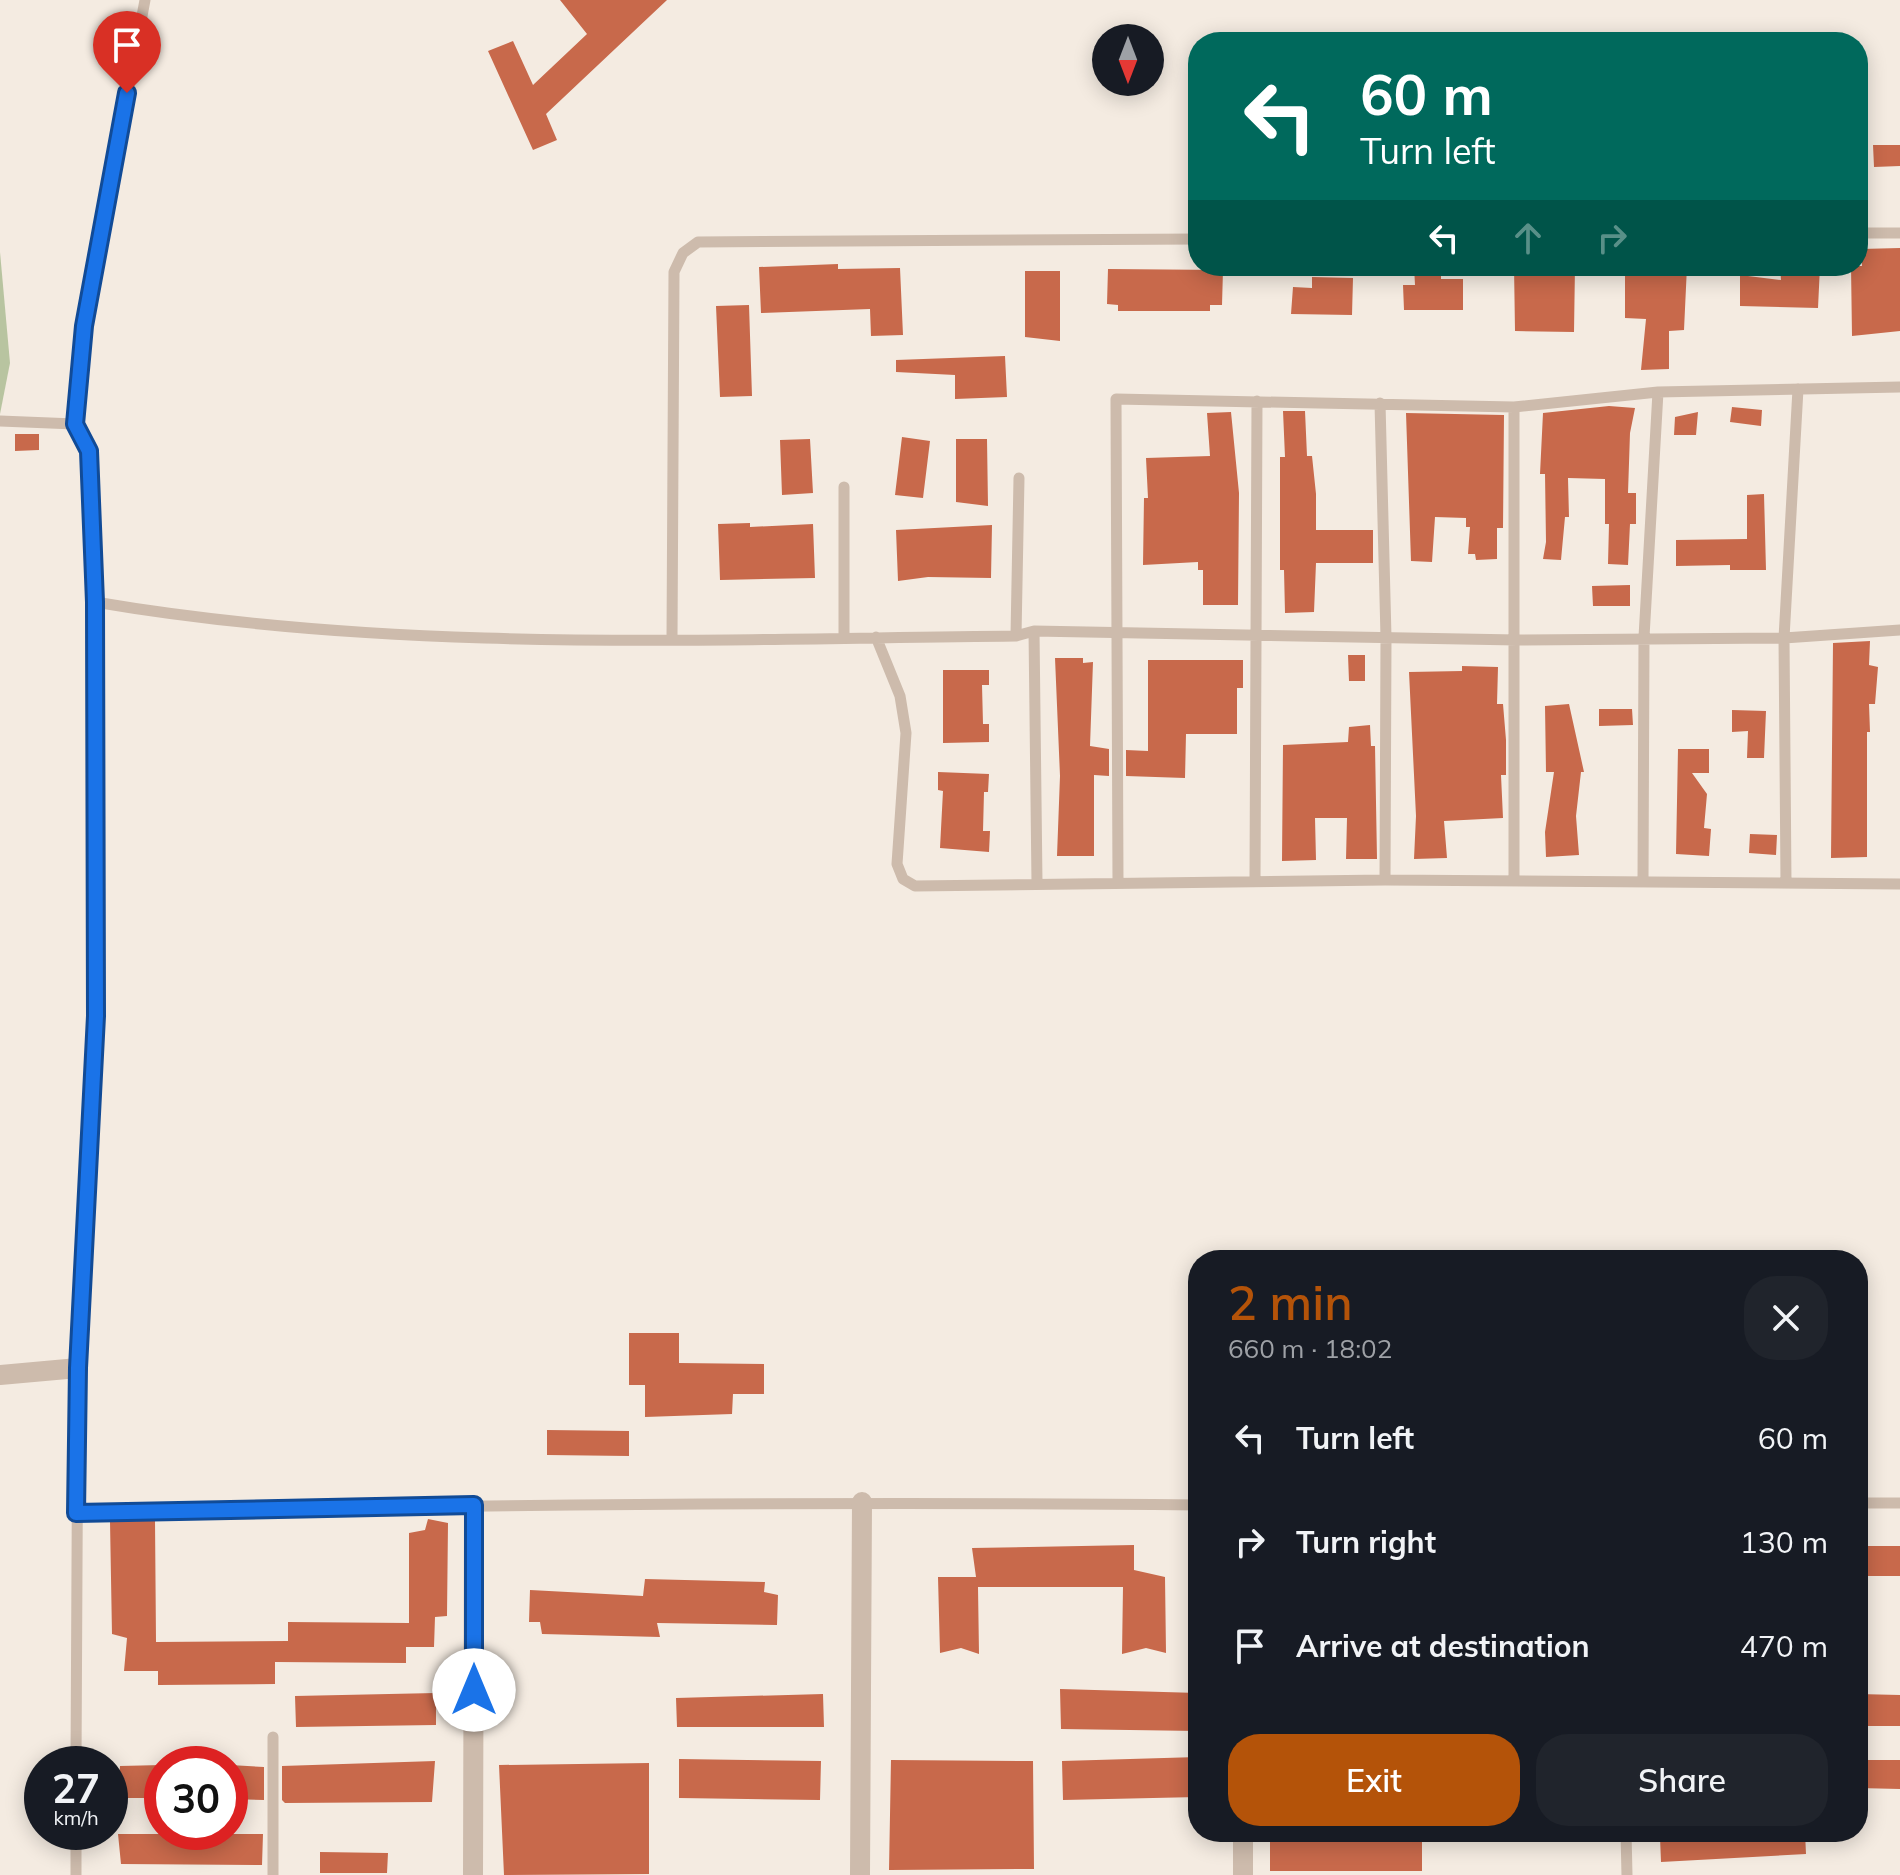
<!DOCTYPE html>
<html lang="en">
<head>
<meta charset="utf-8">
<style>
  :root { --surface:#171b24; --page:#20242c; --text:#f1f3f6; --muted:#9ea1a6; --accent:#b45309 }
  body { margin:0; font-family:Mulish,sans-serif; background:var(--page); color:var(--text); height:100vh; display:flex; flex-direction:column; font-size:30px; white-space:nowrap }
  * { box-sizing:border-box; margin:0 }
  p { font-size:26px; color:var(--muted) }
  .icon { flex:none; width:44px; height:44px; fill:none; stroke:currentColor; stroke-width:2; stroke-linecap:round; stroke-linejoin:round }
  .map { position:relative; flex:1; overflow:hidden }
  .panel { position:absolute; left:1188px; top:1250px; width:680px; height:592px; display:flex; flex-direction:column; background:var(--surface); border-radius:32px; box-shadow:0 4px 20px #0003 }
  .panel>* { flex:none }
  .hud { position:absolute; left:1188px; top:32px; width:680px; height:244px; border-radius:32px; box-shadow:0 4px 20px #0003; background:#00695c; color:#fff; overflow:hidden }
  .needle { width:52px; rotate:180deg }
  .fabs { position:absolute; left:1092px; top:24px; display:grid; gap:16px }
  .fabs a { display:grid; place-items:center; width:72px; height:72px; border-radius:50%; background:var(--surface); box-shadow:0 4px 20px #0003; font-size:40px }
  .speed { position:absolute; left:24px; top:1746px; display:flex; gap:16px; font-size:40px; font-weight:700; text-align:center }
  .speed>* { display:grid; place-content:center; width:104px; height:104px; border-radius:50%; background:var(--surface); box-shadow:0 4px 20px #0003; line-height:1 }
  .speed small { font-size:20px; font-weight:400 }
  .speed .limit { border:12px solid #d22; background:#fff; color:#111 }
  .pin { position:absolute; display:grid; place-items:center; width:68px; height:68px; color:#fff; margin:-82px -34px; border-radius:50% 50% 50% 0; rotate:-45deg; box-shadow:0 0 8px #0007 }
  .pin .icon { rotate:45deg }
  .me { position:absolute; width:88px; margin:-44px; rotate:0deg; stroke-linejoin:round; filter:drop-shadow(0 0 6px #0008) }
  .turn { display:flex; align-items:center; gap:28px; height:168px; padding:0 40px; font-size:36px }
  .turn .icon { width:104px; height:104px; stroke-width:2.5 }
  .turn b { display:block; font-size:56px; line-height:68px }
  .lanes { display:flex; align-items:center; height:76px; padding:0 40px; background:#0003; justify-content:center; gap:40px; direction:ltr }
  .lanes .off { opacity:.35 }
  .round { display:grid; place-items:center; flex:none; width:84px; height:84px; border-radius:32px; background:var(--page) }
  .head { display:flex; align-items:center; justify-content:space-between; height:136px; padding:0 40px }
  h1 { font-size:48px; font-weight:600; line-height:60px; color:var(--accent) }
  .action { display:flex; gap:16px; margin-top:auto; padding:16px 40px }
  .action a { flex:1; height:92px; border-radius:32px; background:var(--accent); color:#fff; font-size:32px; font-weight:600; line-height:92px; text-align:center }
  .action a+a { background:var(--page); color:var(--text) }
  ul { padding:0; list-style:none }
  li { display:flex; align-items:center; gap:24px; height:104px; padding:0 40px }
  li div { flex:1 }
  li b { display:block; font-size:30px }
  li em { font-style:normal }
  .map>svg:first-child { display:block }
  .green { fill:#b8c4a0 }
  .building { fill:#c8694b }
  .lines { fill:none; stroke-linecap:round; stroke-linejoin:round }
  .lane { stroke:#cdbbac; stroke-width:11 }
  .street { stroke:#cdbbac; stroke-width:20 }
  .route-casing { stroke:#114b97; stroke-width:20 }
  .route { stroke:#1a73e8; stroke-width:14 }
</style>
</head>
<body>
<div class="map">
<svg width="1900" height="1875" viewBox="0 0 1900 1875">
  <rect width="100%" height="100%" fill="#f4ebe1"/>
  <path class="green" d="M0 252 10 363 0 414Z"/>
  <path class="building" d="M560 0H667L546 114 557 140 533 150 488 51 513 41 533 85 587 34Z
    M1873 145H1900V166L1874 167Z
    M1900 248V331L1852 336 1851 266H1862L1861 249Z
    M838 264V269L900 268 903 335 871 336 870 309 761 313 759 267Z
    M1414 266H1441V279H1463V310H1404L1403 285H1415Z
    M1514 266H1575L1574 332 1515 331Z
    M1625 266H1687L1684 330 1669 331V369L1641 370 1646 319 1625 318Z
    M1780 266H1820L1818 308 1740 306V275L1781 280Z
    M1108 269 1223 270 1222 305H1210V311H1118V305L1107 304Z
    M1025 271H1060V341L1025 337Z
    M1312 277 1353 278 1352 315 1291 314 1293 287 1312 288Z
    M749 305 752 396 720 397 716 306Z
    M1005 356 1007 397 955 399V375L896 372V360Z
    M1609 406 1635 408 1630 433 1628 493H1636V524H1630L1628 565 1608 564 1609 524H1605V479L1568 478 1569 517H1565L1561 560 1543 559 1546 542 1545 474H1540L1543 413Z
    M1732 407 1762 410 1761 426 1730 422Z
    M1283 411H1305L1307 456H1312L1316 494V530H1373V563H1316L1314 612 1285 613 1284 570H1280V457H1285Z
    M1231 412 1239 493 1238 605H1203V570H1198V562L1143 565 1144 498H1148L1146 458 1210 456 1207 413Z
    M1698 412 1696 435H1674L1675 417Z
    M1406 413 1504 415 1503 528H1497V559L1476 560 1475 554H1468L1470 527H1466V518L1435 517 1432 562 1411 561Z
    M15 434H39V450L15 451Z
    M902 437 930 441 923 498 895 495Z
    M810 439 813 493 782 495 780 440Z
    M956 439H987L988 506 956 502Z
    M1764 494 1766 570H1730V565L1676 566V540L1747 539V495Z
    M750 523V527L813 524 815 578 720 580 718 524Z
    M992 525 991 578 928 577 898 581 896 530Z
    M1630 585V606H1593L1592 586Z
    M1870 641 1869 665 1878 667 1875 704H1869L1870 732H1867V857L1831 858 1833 643Z
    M1348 655H1365V681H1349Z
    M1055 658H1083V663L1093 662 1090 746 1109 749V776L1094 775V856H1057L1060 776Z
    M1148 660H1243V688H1237V734H1186L1185 778 1126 776V750L1148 751Z
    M1462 666 1498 667 1497 704H1503L1506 740V775H1501L1503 818 1444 821 1447 858 1414 859 1416 816 1409 672 1462 671Z
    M943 670H989V685H982L983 724H989V742L943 743Z
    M1569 704 1584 772H1581L1576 816 1579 855 1546 857 1545 832 1554 772H1546L1545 706Z
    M1599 709H1632L1633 725 1599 726Z
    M1732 710 1766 711 1764 758H1747L1748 731 1732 732Z
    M1370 725 1371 746H1375L1377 859H1346L1347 818H1315L1316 860 1282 861 1283 745 1348 742 1349 727Z
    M1678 749H1709V773H1692L1707 794 1704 828 1711 829 1709 856 1676 854Z
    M938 772 989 774 988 792H984L983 831H990L989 852 940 848 943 791 938 790Z
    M1750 834 1777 835 1776 855 1749 853Z
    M629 1333H679V1363L764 1364V1394H733L732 1414 645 1417V1385H629Z
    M547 1430 629 1431V1456L547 1455Z
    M428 1519 448 1523 447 1616 435 1617 434 1647H406V1663L275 1662V1684L158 1685V1671H124L127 1638 112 1634 110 1521 155 1520 156 1642 288 1641V1622L409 1623V1533L425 1530Z
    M1134 1545V1570L1165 1577 1166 1653 1146 1648 1122 1654 1123 1587H978L979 1654 961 1648 940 1653 938 1577H976L972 1548Z
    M1858 1546H1900V1576H1858Z
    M645 1579 765 1582 764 1592 778 1595 777 1625 657 1623 660 1637 542 1634 540 1622H529L530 1590 643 1596Z
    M1060 1689 1198 1693V1731L1061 1729Z
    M436 1693V1725L296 1727 295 1696Z
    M823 1694 824 1727H677L676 1698Z
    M1858 1694 1900 1695V1726H1858Z
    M1198 1757V1797L1063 1800 1062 1761Z
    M679 1759 821 1761 820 1800 679 1798Z
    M891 1760 1033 1761 1034 1869 889 1870Z
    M1858 1760H1900V1789L1858 1788Z
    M435 1761 432 1802 285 1803 282 1800V1766Z
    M649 1763V1874L504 1875 499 1765Z
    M162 1765V1798H118L120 1766Z
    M230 1765 264 1767V1800L230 1799Z
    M1270 1832H1422V1871H1270Z
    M1750 1832H1805L1806 1854 1661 1862 1660 1837Z
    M118 1834H263L262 1865 121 1864Z
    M320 1852 388 1853 387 1873H320Z"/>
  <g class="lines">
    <path class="lane" d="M1858 233H1900
      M1380 403 1386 637 1385 880
      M0 421 75 424 89 451 95 602 96 1016 78 1368 76 1764
      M75 424 84 326 145 0
      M844 487V636
      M95 602C399 654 709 639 1016 636L1034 631 1517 640 1784 638 1900 630
      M1034 631 1037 883
      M1016 636 1019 478
      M876 637 900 696 906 733 897 864 903 879 915 886 1385 880 1900 884
      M672 639 674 272 683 253 698 242 1198 239
      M1255 880 1257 401
      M1118 881 1116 399 1514 407 1658 392 1900 387
      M1514 881V407
      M1643 881 1644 637 1658 392
      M1786 882 1784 638 1798 389
      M1858 1503H1900
      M76 1513C450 1505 824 1501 1198 1505
      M273 1737V1875
      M76 1832V1875
      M1626 1832 1627 1875"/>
    <path class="street" d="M0 1375 78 1368
      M1243 1832V1875
      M473 1875 474 1505
      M860 1875 862 1502"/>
  </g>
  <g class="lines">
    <g class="route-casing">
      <path id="route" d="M127 93 84 326 75 424 89 451 95 602 96 1016 78 1368 76 1513 474 1505V1690"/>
    </g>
    <use href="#route" class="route"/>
  </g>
</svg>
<div class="fabs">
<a><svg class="needle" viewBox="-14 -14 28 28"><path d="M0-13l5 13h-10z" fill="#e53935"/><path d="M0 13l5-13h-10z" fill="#9ea1a6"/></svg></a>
</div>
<div class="speed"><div>27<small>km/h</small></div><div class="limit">30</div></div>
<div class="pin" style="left:127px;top:93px;background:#d93025"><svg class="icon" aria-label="arrive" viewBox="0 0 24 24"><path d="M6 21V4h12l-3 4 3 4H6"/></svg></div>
<svg class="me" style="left:474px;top:1690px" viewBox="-20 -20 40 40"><circle r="19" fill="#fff"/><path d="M0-13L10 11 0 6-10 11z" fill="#1a73e8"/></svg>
<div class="hud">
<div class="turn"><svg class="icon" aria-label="left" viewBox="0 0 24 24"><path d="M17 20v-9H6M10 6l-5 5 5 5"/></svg><div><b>60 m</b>Turn left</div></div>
<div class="lanes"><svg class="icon" aria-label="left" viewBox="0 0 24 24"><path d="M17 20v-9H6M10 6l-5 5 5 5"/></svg><svg class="icon off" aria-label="ahead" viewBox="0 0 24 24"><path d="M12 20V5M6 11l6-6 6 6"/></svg><svg class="icon off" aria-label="right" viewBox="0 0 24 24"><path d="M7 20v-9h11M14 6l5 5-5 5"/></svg></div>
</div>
<section class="panel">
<div class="head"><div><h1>2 min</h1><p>660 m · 18:02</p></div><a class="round"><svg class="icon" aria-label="close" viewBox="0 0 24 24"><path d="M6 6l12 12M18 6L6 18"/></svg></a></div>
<ul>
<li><svg class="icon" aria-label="left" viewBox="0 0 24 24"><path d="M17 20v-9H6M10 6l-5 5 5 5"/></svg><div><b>Turn left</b></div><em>60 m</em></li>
<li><svg class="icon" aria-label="right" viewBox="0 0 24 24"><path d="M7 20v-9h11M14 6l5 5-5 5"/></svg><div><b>Turn right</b></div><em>130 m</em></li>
<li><svg class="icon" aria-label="arrive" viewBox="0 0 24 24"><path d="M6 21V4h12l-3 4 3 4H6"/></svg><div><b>Arrive at destination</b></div><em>470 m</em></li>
</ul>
<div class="action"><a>Exit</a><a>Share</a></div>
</section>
</div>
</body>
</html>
